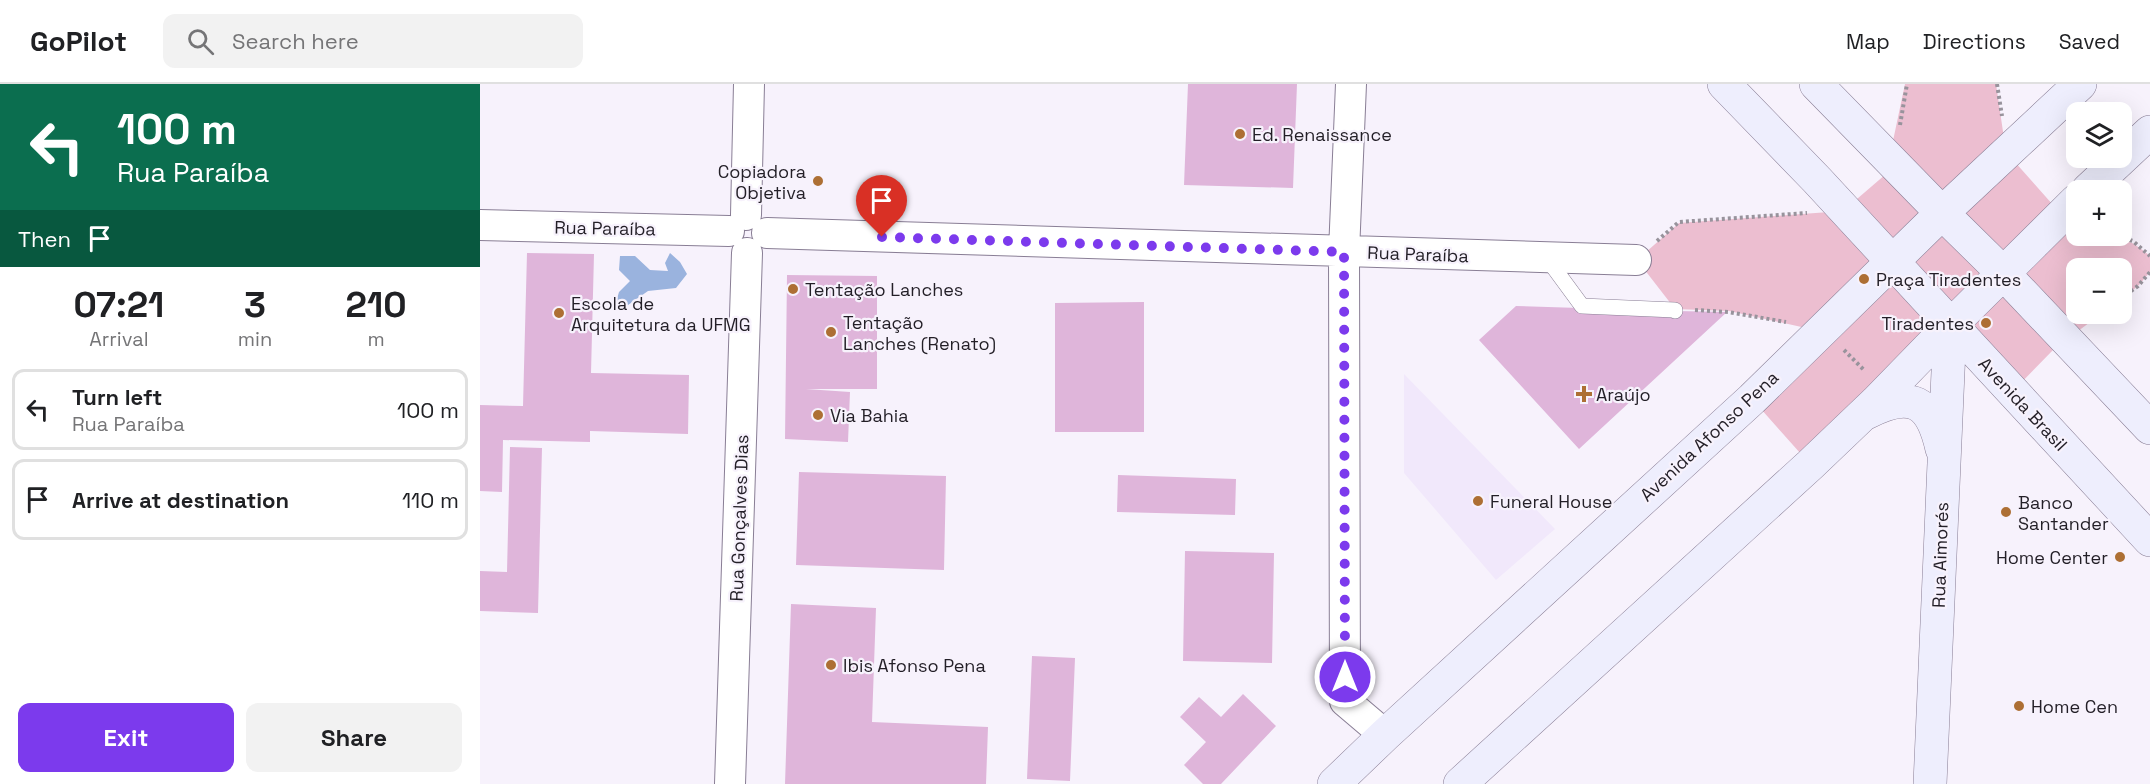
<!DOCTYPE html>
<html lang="en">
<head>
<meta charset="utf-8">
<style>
  :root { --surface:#fff; --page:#f2f2f2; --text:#202124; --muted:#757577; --line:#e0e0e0; --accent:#7c3aed }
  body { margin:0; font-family:"Space Grotesk",sans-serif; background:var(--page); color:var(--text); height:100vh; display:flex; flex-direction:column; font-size:22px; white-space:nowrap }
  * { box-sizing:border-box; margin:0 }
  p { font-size:20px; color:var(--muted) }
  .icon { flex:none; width:33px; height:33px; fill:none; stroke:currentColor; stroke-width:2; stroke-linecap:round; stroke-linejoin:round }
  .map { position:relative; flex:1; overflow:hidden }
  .side { display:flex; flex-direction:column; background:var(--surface); width:480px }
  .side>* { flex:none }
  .guide { background:#0b6e4f; color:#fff; overflow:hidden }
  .fabs { position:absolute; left:1586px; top:18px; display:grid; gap:12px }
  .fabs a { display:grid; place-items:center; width:66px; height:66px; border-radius:12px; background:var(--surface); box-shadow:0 6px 24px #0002; font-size:30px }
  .pin { position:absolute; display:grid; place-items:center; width:51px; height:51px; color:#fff; margin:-62px -26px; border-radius:50% 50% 50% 0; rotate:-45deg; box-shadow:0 0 6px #0007 }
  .pin .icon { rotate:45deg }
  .me { position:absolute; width:66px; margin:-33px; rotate:0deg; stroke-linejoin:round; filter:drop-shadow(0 0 4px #0008) }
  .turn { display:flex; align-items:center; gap:21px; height:126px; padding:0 18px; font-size:27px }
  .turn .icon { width:78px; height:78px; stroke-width:2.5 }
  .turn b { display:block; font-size:42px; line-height:51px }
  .then { display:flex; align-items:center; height:57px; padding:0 18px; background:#0003; gap:12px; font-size:22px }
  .eta { display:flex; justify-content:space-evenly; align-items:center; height:102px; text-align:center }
  .eta b { font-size:36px; font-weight:700; line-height:42px }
  .button { display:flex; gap:12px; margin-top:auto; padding:12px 18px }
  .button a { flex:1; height:69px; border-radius:12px; background:var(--accent); color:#fff; font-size:24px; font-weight:700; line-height:69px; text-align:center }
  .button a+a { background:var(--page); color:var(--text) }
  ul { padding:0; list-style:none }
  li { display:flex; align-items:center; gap:18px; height:81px; margin:0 12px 9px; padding:0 6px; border:3px solid var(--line); border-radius:12px }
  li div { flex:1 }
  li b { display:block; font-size:22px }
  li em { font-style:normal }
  header { display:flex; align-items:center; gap:36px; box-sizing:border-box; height:84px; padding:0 30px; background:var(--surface); border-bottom:2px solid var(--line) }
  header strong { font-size:28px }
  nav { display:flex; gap:33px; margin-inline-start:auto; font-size:21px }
  .search { width:420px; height:54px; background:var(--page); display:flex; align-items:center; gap:15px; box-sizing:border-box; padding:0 21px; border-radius:12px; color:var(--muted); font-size:22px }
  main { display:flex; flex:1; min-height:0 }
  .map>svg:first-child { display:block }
  .built { fill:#f1e8fb }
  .green { fill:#ecbed0 }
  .water { fill:#9ab3de }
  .building { fill:#dfb5da }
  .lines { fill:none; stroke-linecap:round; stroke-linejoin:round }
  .lane-casing { stroke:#897e95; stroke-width:16 }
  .street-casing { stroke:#897e95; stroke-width:32 }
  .secondary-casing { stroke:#897e95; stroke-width:34 }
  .path { stroke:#98939c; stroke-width:4; stroke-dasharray:3 3; stroke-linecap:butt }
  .lane { stroke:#fff; stroke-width:15 }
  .street { stroke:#fff; stroke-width:30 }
  .secondary { stroke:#eeeefd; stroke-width:33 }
  .route { stroke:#7c3aed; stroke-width:10; stroke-dasharray:0 18 }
  .poi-dot { fill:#ad6f34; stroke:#f7f2fc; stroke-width:2 }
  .labels { text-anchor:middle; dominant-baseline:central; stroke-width:4.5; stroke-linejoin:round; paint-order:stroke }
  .poi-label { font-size:18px; fill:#231f27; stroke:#f7f2fc; text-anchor:start }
  .street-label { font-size:18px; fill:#231f27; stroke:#f7f2fc }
</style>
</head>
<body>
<header>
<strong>GoPilot</strong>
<div class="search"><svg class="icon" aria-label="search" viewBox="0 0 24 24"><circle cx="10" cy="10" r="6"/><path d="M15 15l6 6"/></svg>Search here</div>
<nav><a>Map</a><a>Directions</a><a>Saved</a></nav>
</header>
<main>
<section class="side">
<div class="guide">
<div class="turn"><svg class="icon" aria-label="left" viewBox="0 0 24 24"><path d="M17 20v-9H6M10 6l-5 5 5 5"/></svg><div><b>100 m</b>Rua Paraíba</div></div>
<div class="then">Then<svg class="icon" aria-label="arrive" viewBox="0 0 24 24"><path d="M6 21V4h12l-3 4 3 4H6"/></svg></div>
</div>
<div class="eta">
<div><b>07:21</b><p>Arrival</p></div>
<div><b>3</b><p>min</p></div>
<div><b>210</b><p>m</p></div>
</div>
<ul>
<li><svg class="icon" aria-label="left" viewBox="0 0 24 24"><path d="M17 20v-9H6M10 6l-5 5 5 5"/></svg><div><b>Turn left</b><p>Rua Paraíba</p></div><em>100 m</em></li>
<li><svg class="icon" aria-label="arrive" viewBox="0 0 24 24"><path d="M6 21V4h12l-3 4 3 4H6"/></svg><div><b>Arrive at destination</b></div><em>110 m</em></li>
</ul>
<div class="button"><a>Exit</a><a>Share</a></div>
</section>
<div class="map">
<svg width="1670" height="700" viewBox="0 0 1670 700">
  <rect width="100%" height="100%" fill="#f7f2fc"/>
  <path class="built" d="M924 290 1075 445 1016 496 924 389Z"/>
  <path class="green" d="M1425 0H1516L1526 68 1581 130 1596 136V152C1631 152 1642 148 1670 172V188L1658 202 1641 215V184H1596V230H1621L1574 265 1533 307 1470 241 1329 379 1273 316 1335 246 1249 227 1195 225 1157 176 1199 139 1363 127 1406 90Z"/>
  <path class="water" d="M190 169 200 178 207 190 196 204 168 207 148 221H138L136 218 139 208 150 197 139 186 140 172H155L170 186 188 187 185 179Z"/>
  <path class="building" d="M708 0H817L813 104 704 101Z
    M47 169 114 170 111 289 209 291 208 350 110 347V358L23 356 22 408 0 407V321L43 322Z
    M307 191 397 192V305H326L370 308 368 358 305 355Z
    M664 218V348H575V219Z
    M1036 222 1195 227 1247 228 1099 365 999 256Z
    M30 363 62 364 58 529 0 527V487L27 488Z
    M319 388 466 392 464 486 316 481Z
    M638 391 756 395 755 431 637 428Z
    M705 467 794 469 792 579 703 577Z
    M311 520 396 524 392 638 508 643 506 700H305Z
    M552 572 595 574 590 697 547 695Z
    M763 610 796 642 741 700H723L704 681 726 658 700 633 719 613 741 633Z"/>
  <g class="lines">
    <g class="lane-casing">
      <path id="lane" d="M1066 173 1102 222 1195 226V227"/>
    </g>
    <g class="street-casing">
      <path id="street" d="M871 0 864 168 865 617 905 651
        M266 131 269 0
        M0 141 249 147
        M287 149 1156 176
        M250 700 267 169"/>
    </g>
    <g class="secondary-casing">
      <path id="secondary" d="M1244 0 1337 96 1670 456
        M1336 0 1462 129 1523 189 1670 344
        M1608 106 1670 48
        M1386 329C1431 306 1451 316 1462 365
        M854 700 905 651 1272 315 1462 129 1600 0
        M980 700 1330 381 1396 318 1470 242 1596 117
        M1450 700 1470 242"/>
    </g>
    <path class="path" d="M1517 0 1522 32
      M1420 41 1427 0
      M1638 152 1653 157 1670 172
      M1177 157 1199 138 1327 129
      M1641 214 1658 202 1670 188
      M1215 226 1248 228 1306 238
      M1609 237 1619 230
      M1364 266 1384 286"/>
    <use href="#lane" class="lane"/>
    <use href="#street" class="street"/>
    <use href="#secondary" class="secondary"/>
  </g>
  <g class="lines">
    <path class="route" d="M402 153 864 168 865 593"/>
  </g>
  <g class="poi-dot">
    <circle cx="760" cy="50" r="6"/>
    <circle cx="338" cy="97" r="6"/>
    <circle cx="1384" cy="195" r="6"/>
    <circle cx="313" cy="205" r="6"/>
    <circle cx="79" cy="229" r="6"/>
    <circle cx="1506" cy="239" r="6"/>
    <circle cx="351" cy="248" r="6"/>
    <path d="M1101 301h6v6h6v6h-6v6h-6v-6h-6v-6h6z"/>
    <circle cx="338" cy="331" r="6"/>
    <circle cx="998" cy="417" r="6"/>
    <circle cx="1526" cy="428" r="6"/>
    <circle cx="1640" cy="473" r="6"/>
    <circle cx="351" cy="581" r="6"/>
    <circle cx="1539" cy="622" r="6"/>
  </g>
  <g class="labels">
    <g class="poi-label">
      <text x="772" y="50">Ed. Renaissance</text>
      <text x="326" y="87" text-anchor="end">Copiadora<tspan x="326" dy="21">Objetiva</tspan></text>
      <text x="1396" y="195">Praça Tiradentes</text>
      <text x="325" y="205">Tentação Lanches</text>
      <text x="91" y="219">Escola de<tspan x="91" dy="21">Arquitetura da UFMG</tspan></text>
      <text x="363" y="238">Tentação<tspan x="363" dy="21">Lanches (Renato)</tspan></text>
      <text x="1494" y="239" text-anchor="end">Tiradentes</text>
      <text x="1116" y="310">Araújo</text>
      <text x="350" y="331">Via Bahia</text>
      <text x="1010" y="417">Funeral House</text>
      <text x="1538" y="418">Banco<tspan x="1538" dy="21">Santander</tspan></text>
      <text x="1628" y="473" text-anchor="end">Home Center</text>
      <text x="363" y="581">Ibis Afonso Pena</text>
      <text x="1551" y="622">Home Cen</text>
    </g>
    <g class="street-label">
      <text transform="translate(125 144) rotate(1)">Rua Paraíba</text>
      <text transform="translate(938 170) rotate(2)">Rua Paraíba</text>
      <text transform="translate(1543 320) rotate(47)">Avenida Brasil</text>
      <text transform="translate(1229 352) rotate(-43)">Avenida Afonso Pena</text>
      <text transform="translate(259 434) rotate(-88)">Rua Gonçalves Dias</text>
      <text transform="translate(1460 471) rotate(-88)">Rua Aimorés</text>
    </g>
  </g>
</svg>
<div class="fabs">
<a><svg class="icon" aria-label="layers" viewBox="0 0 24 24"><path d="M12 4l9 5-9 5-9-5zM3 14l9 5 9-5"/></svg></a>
<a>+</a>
<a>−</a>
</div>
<div class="pin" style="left:402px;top:153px;background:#d93025"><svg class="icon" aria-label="arrive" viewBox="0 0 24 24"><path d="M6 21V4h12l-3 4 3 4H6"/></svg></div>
<svg class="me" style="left:865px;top:593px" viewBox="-20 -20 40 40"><circle r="17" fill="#7c3aed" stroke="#fff" stroke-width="3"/><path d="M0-11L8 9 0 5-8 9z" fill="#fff"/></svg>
</div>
</main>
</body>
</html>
